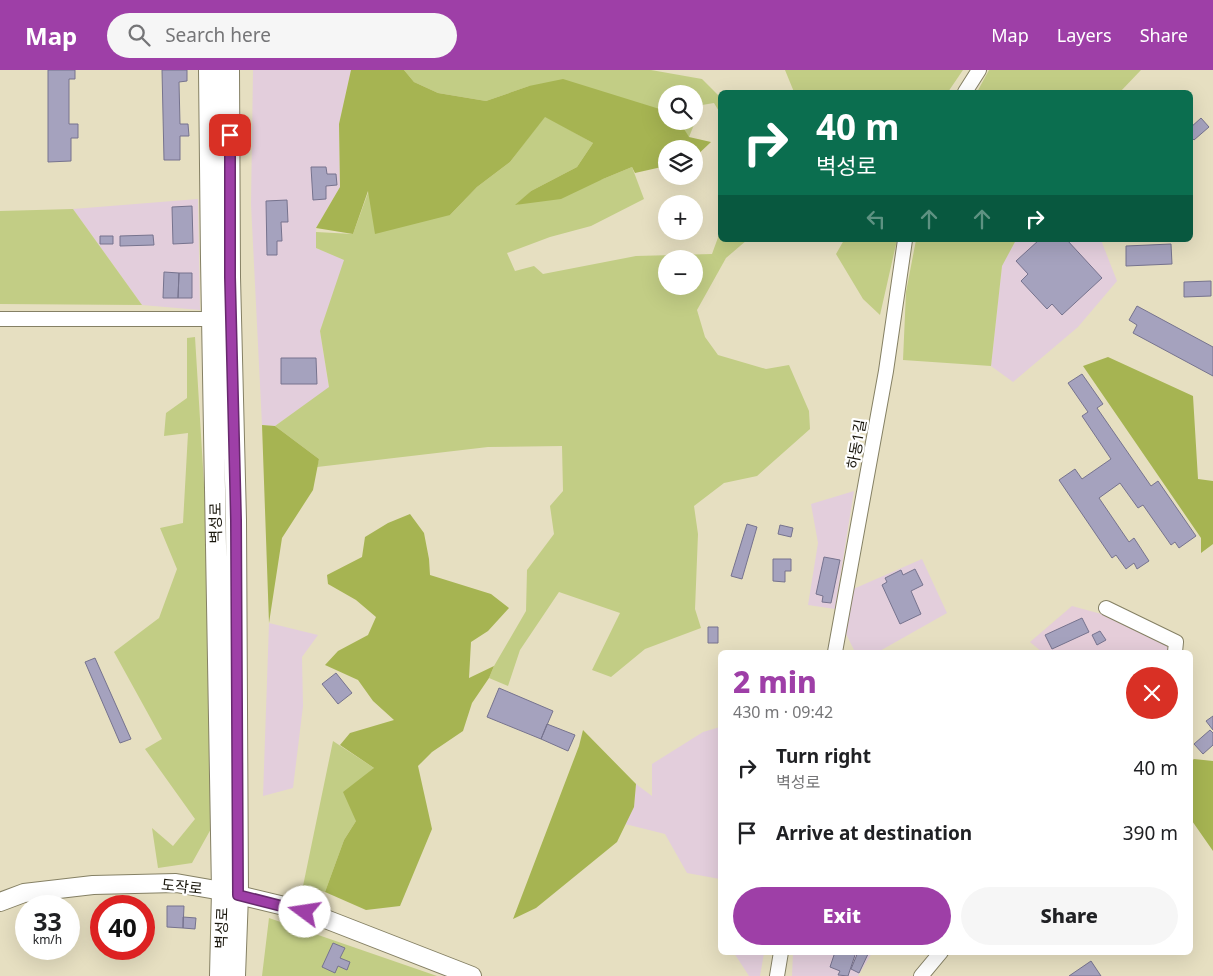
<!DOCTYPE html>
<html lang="en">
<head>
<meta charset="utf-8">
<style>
  :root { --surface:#fff; --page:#f6f6f6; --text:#202124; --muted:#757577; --accent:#9e3fa7 }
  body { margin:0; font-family:"Noto Sans","Noto Sans KR",sans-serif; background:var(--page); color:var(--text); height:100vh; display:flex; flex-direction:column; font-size:19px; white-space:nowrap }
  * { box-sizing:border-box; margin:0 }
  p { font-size:16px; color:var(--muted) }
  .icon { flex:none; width:28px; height:28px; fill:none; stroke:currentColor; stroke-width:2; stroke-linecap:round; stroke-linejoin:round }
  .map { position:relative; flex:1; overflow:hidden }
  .panel { position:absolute; left:718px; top:580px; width:475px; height:305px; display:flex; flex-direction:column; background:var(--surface); border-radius:8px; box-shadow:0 5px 20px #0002 }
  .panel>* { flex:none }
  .banner { position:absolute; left:718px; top:20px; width:475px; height:152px; border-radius:8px; box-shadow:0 5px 20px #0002; background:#0b6e4f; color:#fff; overflow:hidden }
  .fabs { position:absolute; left:658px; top:15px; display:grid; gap:10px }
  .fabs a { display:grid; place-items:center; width:45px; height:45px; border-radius:50%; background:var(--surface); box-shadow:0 5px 20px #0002; font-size:25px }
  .speed { position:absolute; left:15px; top:825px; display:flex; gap:10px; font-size:25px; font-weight:700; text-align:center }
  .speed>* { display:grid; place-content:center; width:65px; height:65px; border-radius:50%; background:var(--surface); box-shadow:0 5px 20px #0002; line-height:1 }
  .speed small { font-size:12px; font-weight:400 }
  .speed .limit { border:8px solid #d22; background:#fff; color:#111 }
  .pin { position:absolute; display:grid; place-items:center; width:42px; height:42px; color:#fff; margin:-21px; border-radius:10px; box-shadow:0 2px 8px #0006 }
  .me { position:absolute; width:55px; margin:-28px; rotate:284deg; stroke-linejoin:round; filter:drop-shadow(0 0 4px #0008) }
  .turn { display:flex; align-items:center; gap:18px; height:105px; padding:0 15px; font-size:22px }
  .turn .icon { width:65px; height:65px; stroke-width:2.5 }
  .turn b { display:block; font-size:35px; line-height:42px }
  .lanes { display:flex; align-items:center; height:48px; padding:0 15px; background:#0003; justify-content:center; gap:25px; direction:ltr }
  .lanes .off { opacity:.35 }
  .round { display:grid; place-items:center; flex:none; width:52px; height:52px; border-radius:26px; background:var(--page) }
  .headline { display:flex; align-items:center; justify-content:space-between; height:85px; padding:0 15px }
  h1 { font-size:30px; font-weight:800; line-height:38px; color:var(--accent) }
  .cta { display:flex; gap:10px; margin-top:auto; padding:10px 15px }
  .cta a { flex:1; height:58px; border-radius:30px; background:var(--accent); color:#fff; font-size:20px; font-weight:800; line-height:58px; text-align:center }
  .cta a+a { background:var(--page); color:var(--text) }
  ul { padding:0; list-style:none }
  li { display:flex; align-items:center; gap:15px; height:65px; padding:0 15px }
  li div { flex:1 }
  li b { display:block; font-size:19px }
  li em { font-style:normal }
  header { display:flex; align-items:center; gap:30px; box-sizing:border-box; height:70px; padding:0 25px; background:var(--accent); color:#fff }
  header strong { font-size:24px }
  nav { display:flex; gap:28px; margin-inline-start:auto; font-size:18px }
  .search { width:350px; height:45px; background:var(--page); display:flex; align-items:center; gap:12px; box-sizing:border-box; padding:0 18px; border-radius:28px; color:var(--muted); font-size:19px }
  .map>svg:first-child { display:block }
  .commercial { fill:#e3cedc }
  .industrial { fill:#e5cdd9 }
  .green { fill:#c2cd85; fill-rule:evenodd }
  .forest { fill:#a6b452 }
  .building { fill:#a5a2be; stroke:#76738e }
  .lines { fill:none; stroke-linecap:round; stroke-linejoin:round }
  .minor-casing { stroke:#858064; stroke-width:16 }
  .tertiary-casing { stroke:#858064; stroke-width:20 }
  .secondary-casing { stroke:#858064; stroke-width:22 }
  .minor { stroke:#fff; stroke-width:14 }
  .tertiary { stroke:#fff; stroke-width:18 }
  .secondary { stroke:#fff; stroke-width:20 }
  .route-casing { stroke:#67296d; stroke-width:12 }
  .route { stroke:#9e3fa7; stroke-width:9 }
  .labels { text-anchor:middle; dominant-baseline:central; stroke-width:4.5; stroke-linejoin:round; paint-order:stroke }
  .street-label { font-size:15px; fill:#1a170d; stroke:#fff }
</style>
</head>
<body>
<header>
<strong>Map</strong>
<div class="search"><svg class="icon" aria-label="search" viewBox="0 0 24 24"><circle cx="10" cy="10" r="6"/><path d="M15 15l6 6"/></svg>Search here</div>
<nav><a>Map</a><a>Layers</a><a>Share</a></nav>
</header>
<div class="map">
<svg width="1213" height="906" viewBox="0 0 1213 906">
  <rect width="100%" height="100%" fill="#e6dfc1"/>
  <path class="commercial" d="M253 0H351L339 54 340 117 316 158V178L345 190 320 261 329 318 275 356 262 355 251 134Z
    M198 129 200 240 142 235 73 139Z
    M1016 170H1101L1117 211 1078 257 1013 312 991 296 1002 195Z
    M854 421 835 539 808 535 818 473 811 434Z
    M922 489 947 543 878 582H855L843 558 851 520Z
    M269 553 318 565 302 587 303 636 293 718 263 726Z
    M720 657V809L687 803 665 764 625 754 634 737 636 714 652 726V694L703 662Z
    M734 883H764L760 906H749Z
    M793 883H872L858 906H792Z"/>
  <path class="industrial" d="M1072 536 1178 565 1179 582H1042L1030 572Z"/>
  <path class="green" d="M404 0H651L702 9 720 27V43L714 33 702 35 689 67 529 16 486 31 438 23 414 12ZM666 24H694V51H666Z
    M785 0H963L948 22H794Z
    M989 0H1141L1120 22H977Z
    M545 46 593 73 577 97 531 121 516 135 603 109 632 97 644 129 591 156 550 167 507 183 515 201 534 196 543 204 636 186 712 184 720 162V170H747L726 188 697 240 705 267 718 285 766 299 789 295 809 341 810 359 757 406 724 413 694 436 698 464 695 539 701 558 645 579 611 607 592 600 620 543 559 522 520 580 508 616 489 608 494 596 526 541 527 500 554 464 550 436 563 421 562 376 488 377 317 397 319 389 275 356 329 317 320 261 344 190 316 178V162L353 164 369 120 450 145 477 117 510 92ZM666 189H694V216H666Z
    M73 139 142 235 0 234V141Z
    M844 170H897L880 245 863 229 836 184Z
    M916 170H1016L1002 196 991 296 903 290 906 222Z
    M195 267 209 496V643L212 757 192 793 158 798 152 758 173 776 195 749 145 679 162 669 114 582 159 548 177 499 160 458 183 453 188 363 164 366 166 343 187 328V268Z
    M333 671 374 698 356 751 344 770 325 822 303 816Z
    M269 848 437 906H262Z"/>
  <path class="forest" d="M351 0H404L414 12 438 23 486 31 529 16 563 9 666 41V51H679L689 67 711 72 694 88V79H666V96L635 103 632 97 603 109 561 129 515 135 531 121 577 97 593 73 545 47 510 92 477 117 450 145 375 164 368 121 353 164 316 158 340 117 339 54Z
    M1108 287 1193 326 1198 409 1213 411V474L1201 483V468L1083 296Z
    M262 355 275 356 319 389 313 420 282 468 269 553Z
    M410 444 424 463 429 489 430 505 491 524 509 538 488 561 471 572 469 608 494 596 489 608 472 633 463 661 432 682 418 696 432 759 400 836 366 840 325 822 344 770 356 751 343 722 374 698 340 675 350 663 394 650 373 631 358 610 325 595 338 581 368 565 376 547 356 530 328 514 327 505 362 487 365 467 388 453Z
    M583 660 636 714 634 737 617 772 536 838 513 849 579 676Z
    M1194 689 1213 691V781L1190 748V692Z"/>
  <path class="building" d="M48 0H75V9H69V54H78V68H71V91L48 92Z
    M162 0H187V11L179 12 180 54H188L189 66H180V90H164Z
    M1201 48 1209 57 1194 70 1190 66V58Z
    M311 97H326L327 104H336L337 115 326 116V129L313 130Z
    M287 130 288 152H281L282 171H277V185H267L266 131Z
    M192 136 193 173 173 174 172 137Z
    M153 165 154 175 120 176V166Z
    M100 166H113V174H100Z
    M1039 170H1067L1102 208 1062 245 1052 234 1047 239 1021 211 1028 204 1016 191Z
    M1171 174 1172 194 1126 196V176Z
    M164 202 179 203 178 228H163Z
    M179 203H192V228H178Z
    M1211 211V226L1184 227V212Z
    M1137 236 1213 277V306L1133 263 1137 255 1129 250Z
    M281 288H316L317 314H281Z
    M1082 304 1103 334 1097 338 1151 416 1158 411 1196 466 1179 478 1175 472 1171 475 1143 435 1138 438 1120 413 1099 428 1129 472 1134 468 1149 491 1137 499 1134 493 1126 499 1116 485 1112 488 1059 410 1075 399 1082 409 1111 389 1082 346 1088 342 1068 313Z
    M747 454 757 457 742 509 731 506Z
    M780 455 793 458 791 467 778 464Z
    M824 487 840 490 831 533 822 532 823 526 816 524Z
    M773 489H791V501H785V512L773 511Z
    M915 499 923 515 911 521 921 544 900 554 882 515 887 512 885 508 901 500 903 505Z
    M1082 548 1089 562 1052 579 1045 565Z
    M708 557H718V573H708Z
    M1100 561 1106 570 1097 575 1092 565Z
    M95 588 131 669 120 673 85 592Z
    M336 603 352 623 338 634 322 614Z
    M499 618 553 641 541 669 487 647Z
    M1213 646V660L1206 651Z
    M547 654 575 665 568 681 541 669Z
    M1210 660 1213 663V675L1203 684 1194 674Z
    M167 836H184L183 858 167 857Z
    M183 847 196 848 195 859 183 858Z
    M333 873 345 878 340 888 350 892 347 900 338 896 335 903 322 897Z
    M835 882H856L848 906 838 905 840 901 830 897Z
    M858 882H869L859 903 851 899Z
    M1091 891 1101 906H1069Z"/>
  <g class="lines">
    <g class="minor-casing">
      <path id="minor" d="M965 22 979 0
        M0 249H212
        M1106 538 1176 572 1175 582
        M835 582 886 301 905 170
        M777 906 781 882
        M921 906 941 882"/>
    </g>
    <g class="tertiary-casing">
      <path id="tertiary" d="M0 832 24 823 93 815 176 813 222 821 305 841 472 906"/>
    </g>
    <g class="secondary-casing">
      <path id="secondary" d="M209 0 211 189 222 821 220 906
        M229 0 230 207 236 450 238 825 235 906"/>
    </g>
    <use href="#minor" class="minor"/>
    <use href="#tertiary" class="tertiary"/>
    <use href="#secondary" class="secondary"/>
  </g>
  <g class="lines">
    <g class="route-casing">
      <path id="route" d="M230 65V207L236 450 238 825 305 842"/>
    </g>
    <use href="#route" class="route"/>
  </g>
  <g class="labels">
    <g class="street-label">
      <text transform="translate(856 374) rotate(-80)">하동1길</text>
      <text transform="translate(215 453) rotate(-91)">벽성로</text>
      <text transform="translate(182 816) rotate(6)">도작로</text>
      <text transform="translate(221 858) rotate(-88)">벽성로</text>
    </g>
  </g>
</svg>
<div class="fabs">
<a><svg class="icon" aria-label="search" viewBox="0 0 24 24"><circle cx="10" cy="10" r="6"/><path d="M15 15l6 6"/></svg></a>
<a><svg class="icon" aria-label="layers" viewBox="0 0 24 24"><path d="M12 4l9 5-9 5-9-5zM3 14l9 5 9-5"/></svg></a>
<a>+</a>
<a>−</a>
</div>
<div class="speed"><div>33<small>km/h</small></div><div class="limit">40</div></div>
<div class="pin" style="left:230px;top:65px;background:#d93025"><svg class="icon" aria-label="arrive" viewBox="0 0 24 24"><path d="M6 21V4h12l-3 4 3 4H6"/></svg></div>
<svg class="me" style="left:305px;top:842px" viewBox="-20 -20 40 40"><circle r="19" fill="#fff"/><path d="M0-13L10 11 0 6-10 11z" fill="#9e3fa7"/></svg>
<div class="banner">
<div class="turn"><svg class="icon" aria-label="right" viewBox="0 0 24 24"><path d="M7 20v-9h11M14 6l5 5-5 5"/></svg><div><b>40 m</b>벽성로</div></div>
<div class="lanes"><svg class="icon off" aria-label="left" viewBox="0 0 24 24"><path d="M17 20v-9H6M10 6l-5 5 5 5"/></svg><svg class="icon off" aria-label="ahead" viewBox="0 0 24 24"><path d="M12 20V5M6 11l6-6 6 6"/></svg><svg class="icon off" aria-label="ahead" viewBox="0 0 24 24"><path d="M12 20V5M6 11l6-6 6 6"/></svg><svg class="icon" aria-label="right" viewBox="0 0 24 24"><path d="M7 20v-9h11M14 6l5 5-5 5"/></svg></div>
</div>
<section class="panel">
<div class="headline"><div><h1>2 min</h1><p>430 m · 09:42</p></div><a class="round" style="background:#d93025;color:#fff"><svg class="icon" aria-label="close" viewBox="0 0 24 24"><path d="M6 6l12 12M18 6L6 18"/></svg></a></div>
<ul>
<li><svg class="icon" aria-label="right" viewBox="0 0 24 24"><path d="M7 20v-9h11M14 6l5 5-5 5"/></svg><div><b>Turn right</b><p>벽성로</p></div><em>40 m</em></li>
<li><svg class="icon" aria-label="arrive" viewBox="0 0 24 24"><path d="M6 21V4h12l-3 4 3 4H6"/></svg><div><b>Arrive at destination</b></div><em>390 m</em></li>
</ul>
<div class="cta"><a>Exit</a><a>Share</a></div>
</section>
</div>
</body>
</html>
